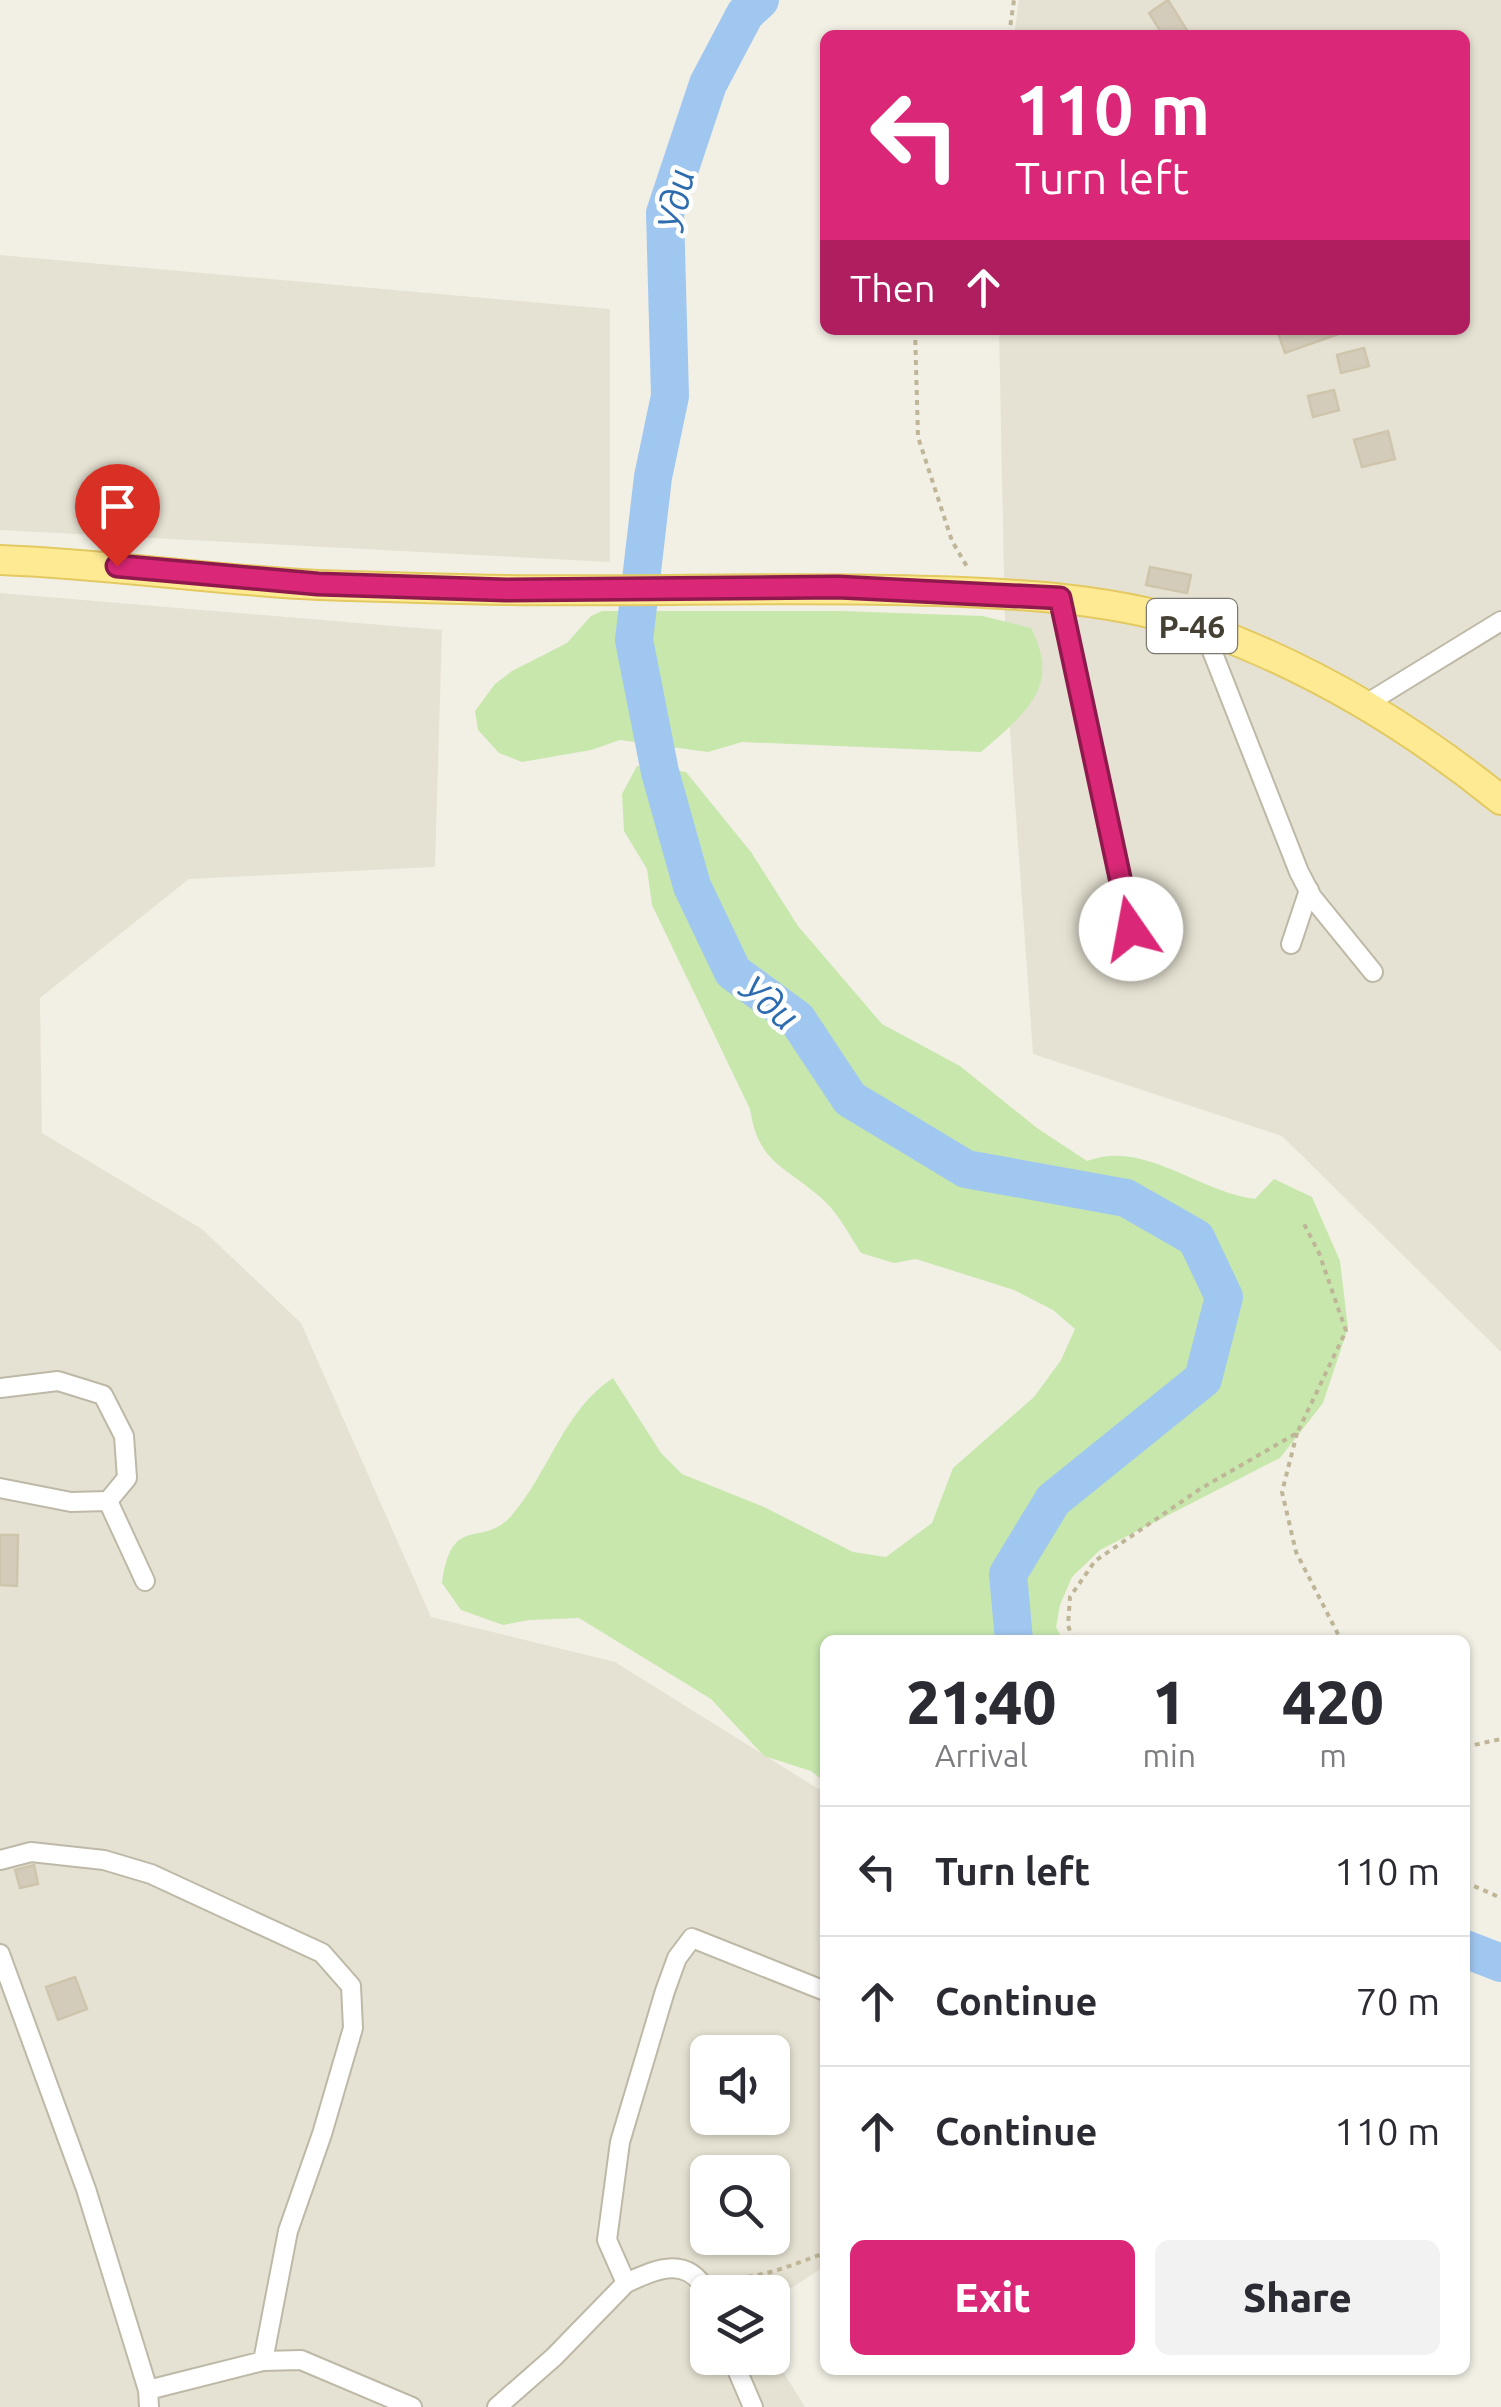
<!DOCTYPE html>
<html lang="en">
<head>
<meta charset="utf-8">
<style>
  :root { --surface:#fff; --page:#f2f2f3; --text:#2b2b33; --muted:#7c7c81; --line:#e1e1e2; --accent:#db2777 }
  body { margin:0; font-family:Ubuntu,sans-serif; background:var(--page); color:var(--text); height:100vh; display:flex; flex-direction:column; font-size:38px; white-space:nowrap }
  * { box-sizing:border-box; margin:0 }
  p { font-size:32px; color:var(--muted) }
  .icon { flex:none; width:55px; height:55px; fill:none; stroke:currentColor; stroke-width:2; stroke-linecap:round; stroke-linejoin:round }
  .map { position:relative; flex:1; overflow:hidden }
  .drawer { position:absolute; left:820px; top:1635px; width:650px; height:740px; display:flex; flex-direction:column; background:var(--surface); border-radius:15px; box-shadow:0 2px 8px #0004 }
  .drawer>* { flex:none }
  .top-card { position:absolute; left:820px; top:30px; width:650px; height:305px; border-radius:15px; box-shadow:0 2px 8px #0004; background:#db2777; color:#fff; overflow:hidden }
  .controls { position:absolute; left:690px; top:2035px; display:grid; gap:20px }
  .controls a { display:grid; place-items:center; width:100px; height:100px; border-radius:15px; background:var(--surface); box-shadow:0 2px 8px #0004; font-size:50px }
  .pin { position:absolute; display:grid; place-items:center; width:85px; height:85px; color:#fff; margin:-102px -42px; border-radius:50% 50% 50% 0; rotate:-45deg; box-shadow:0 0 10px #0007 }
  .pin .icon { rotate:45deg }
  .me { position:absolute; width:110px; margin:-55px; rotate:348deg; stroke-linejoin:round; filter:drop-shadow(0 0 8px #0008) }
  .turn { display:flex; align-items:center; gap:35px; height:210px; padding:0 30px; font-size:45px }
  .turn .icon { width:130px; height:130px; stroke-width:2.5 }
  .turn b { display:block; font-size:70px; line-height:85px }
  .then { display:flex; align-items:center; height:95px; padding:0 30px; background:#0003; gap:20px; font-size:38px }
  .eta { display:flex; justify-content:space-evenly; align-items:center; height:170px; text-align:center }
  .eta b { font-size:60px; font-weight:800; line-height:70px }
  .action { display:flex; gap:20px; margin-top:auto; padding:20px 30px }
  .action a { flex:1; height:115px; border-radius:15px; background:var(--accent); color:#fff; font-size:40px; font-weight:800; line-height:115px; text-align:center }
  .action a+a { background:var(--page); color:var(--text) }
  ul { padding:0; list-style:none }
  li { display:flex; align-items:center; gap:30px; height:130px; padding:0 30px; border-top:2px solid var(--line) }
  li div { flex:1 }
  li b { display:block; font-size:38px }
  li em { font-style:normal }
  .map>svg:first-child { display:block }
  .residential { fill:#e6e2d3; fill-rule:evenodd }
  .green { fill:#c7e7ad }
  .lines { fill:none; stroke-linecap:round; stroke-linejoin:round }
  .river { stroke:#a0c7f0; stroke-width:38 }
  .building { fill:#d4ccba; stroke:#cfc5ad; stroke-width:2.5 }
  .street-casing { stroke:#beb8a7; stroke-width:22 }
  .primary-casing { stroke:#e3c961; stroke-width:32 }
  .path { stroke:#bfb698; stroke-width:4; stroke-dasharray:5 5; stroke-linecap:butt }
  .street { stroke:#fff; stroke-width:18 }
  .primary { stroke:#feea92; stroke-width:28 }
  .route-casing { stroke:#8e194d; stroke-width:25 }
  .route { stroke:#db2777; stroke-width:18 }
  .labels { text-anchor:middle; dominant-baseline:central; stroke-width:9; stroke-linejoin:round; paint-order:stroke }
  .shield { fill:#fff; stroke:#7d7971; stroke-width:2.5 }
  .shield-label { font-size:32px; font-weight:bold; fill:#454034 }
  .water-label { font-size:38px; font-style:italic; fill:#2e6cb0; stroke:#fff }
</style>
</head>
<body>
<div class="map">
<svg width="1501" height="2407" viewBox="0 0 1501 2407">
  <rect width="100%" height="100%" fill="#f2f0e5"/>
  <path class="residential" d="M1019 0H1501V1352L1282 1136 1033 1054 1006 675 999 330H1465V35H1014Z
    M0 255 610 309V562L0 530Z
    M0 593 442 630 435 867 189 879 40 998 42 1133 202 1229 301 1323 431 1617 615 1662 825 1793V2266L773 2300 772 2292H708V2358L773 2355 805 2407H0ZM708 2052H772V2118H708ZM708 2172H772V2238H708Z"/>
  <path class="green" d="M602 611H841L983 616 1031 628C1062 688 1024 714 981 752L742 742 708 752 620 740 591 750 522 762 499 753 478 730 475 711 495 684 512 671 567 643 591 616Z
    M637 766 686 772 751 852 798 926 882 1024 960 1066 1037 1128 1087 1161C1143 1139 1199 1192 1255 1199L1274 1179 1312 1197 1340 1261 1348 1328 1323 1403 1280 1458 1100 1550 1072 1577 1060 1605 1056 1627 1063 1640H825V1782L811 1771 764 1756 711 1699 579 1618 529 1620 503 1625 461 1610 442 1583C452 1511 482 1550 512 1515 549 1472 564 1410 613 1378L661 1453 682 1474 764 1507 853 1552 886 1557 932 1523 953 1468 1034 1397 1061 1360 1075 1329 1053 1310 1014 1290 916 1259 894 1263 861 1253C848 1233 838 1212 819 1196 783 1165 758 1162 750 1109L652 905 647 869 624 831 622 794Z"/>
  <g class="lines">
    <path class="river" d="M760 0 745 14 708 84 665 213 670 396 653 477 634 640 660 772 692 886 733 972 797 1019 850 1099 966 1169 1126 1198 1196 1238 1224 1297 1203 1379 1053 1500 1008 1574 1014 1640
      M1465 1949 1501 1963"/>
  </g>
  <path class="building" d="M1168 0 1190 35H1163L1149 13Z
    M1277 330H1344V332L1285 353Z
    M1364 348 1369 366 1341 373 1337 355Z
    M1334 390 1339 410 1313 417 1308 396Z
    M1388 431 1395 459 1362 467 1354 440Z
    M1150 567 1191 575 1187 593 1146 585Z
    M0 1535H18L17 1586 0 1585Z
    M34 1865 38 1884 20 1888 15 1870Z
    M75 1977 87 2009 58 2020 46 1987Z"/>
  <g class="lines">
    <g class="street-casing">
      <path id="street" d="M1061 598 1131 929
        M1203 628 1299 872 1312 897 1373 972
        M1366 704 1501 621
        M1291 944 1309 890
        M0 1388 58 1381 103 1395 124 1436 127 1478 108 1501 145 1581
        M0 1488 71 1502 108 1501
        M0 1860 31 1852 104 1860 151 1874 322 1953 351 1986 353 2028 322 2134 288 2231 263 2361
        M0 1954 86 2189 148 2390 149 2407
        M626 2283C657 2269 688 2254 708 2294
        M732 2358 753 2407
        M148 2390 263 2361 301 2360 412 2407
        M497 2407 554 2357 626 2283 607 2240 620 2142 665 1991 677 1958 692 1938 825 1991"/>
    </g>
    <g class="primary-casing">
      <path id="primary" d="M0 560C107 564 213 580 319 585 381 587 444 589 506 590 649 592 792 586 935 591 1025 594 1120 599 1205 629 1313 668 1412 728 1501 800"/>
    </g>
    <path class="path" d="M1009 35 1014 0
      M915 330 918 437 952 541 969 570
      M1297 1433 1282 1492 1296 1552 1341 1640
      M1073 1640 1068 1625 1070 1597 1095 1561 1200 1489 1297 1433 1346 1331 1319 1253 1302 1220
      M1465 1747 1501 1739
      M1465 1882 1501 1898
      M718 2277C755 2282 791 2265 825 2253"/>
    <use href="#street" class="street"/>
    <use href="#primary" class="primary"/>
  </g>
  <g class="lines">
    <g class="route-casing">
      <path id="route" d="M117 566 318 584 506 590 838 587 1060 598 1131 929"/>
    </g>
    <use href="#route" class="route"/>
  </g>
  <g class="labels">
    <rect class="shield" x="1147" y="599" width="90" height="54" rx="8"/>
    <g class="shield-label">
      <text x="1192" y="626">Р-46</text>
    </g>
    <g class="water-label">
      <text transform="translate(675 200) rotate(-79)">Уди</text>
      <text transform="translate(770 1002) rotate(40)">Уди</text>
    </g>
  </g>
</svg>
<div class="controls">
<a><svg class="icon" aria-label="sound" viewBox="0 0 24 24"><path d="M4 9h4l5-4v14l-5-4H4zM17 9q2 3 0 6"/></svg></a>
<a><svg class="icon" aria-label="search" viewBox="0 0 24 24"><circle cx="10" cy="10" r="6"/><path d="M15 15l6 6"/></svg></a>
<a><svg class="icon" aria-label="layers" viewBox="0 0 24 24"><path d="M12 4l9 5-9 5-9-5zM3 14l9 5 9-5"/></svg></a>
</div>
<div class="pin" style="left:117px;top:566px;background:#d93025"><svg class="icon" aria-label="arrive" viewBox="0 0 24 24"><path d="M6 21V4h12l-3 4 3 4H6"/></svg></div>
<svg class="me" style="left:1131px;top:929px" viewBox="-20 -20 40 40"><circle r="19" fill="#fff"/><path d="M0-13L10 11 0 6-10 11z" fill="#db2777"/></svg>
<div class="top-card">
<div class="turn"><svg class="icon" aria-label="left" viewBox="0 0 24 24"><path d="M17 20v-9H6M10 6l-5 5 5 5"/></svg><div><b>110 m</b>Turn left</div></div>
<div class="then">Then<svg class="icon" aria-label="ahead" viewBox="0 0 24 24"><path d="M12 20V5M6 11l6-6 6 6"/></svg></div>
</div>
<section class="drawer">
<div class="eta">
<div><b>21:40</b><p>Arrival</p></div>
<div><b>1</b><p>min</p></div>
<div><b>420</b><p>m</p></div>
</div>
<ul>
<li><svg class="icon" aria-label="left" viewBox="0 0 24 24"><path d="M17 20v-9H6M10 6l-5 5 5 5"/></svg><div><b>Turn left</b></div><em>110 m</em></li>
<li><svg class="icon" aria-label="ahead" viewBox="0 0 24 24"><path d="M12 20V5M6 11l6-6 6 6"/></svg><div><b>Continue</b></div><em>70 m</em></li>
<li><svg class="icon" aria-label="ahead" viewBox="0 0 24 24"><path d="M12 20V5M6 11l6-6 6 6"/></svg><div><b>Continue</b></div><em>110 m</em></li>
</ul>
<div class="action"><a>Exit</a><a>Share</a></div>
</section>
</div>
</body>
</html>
